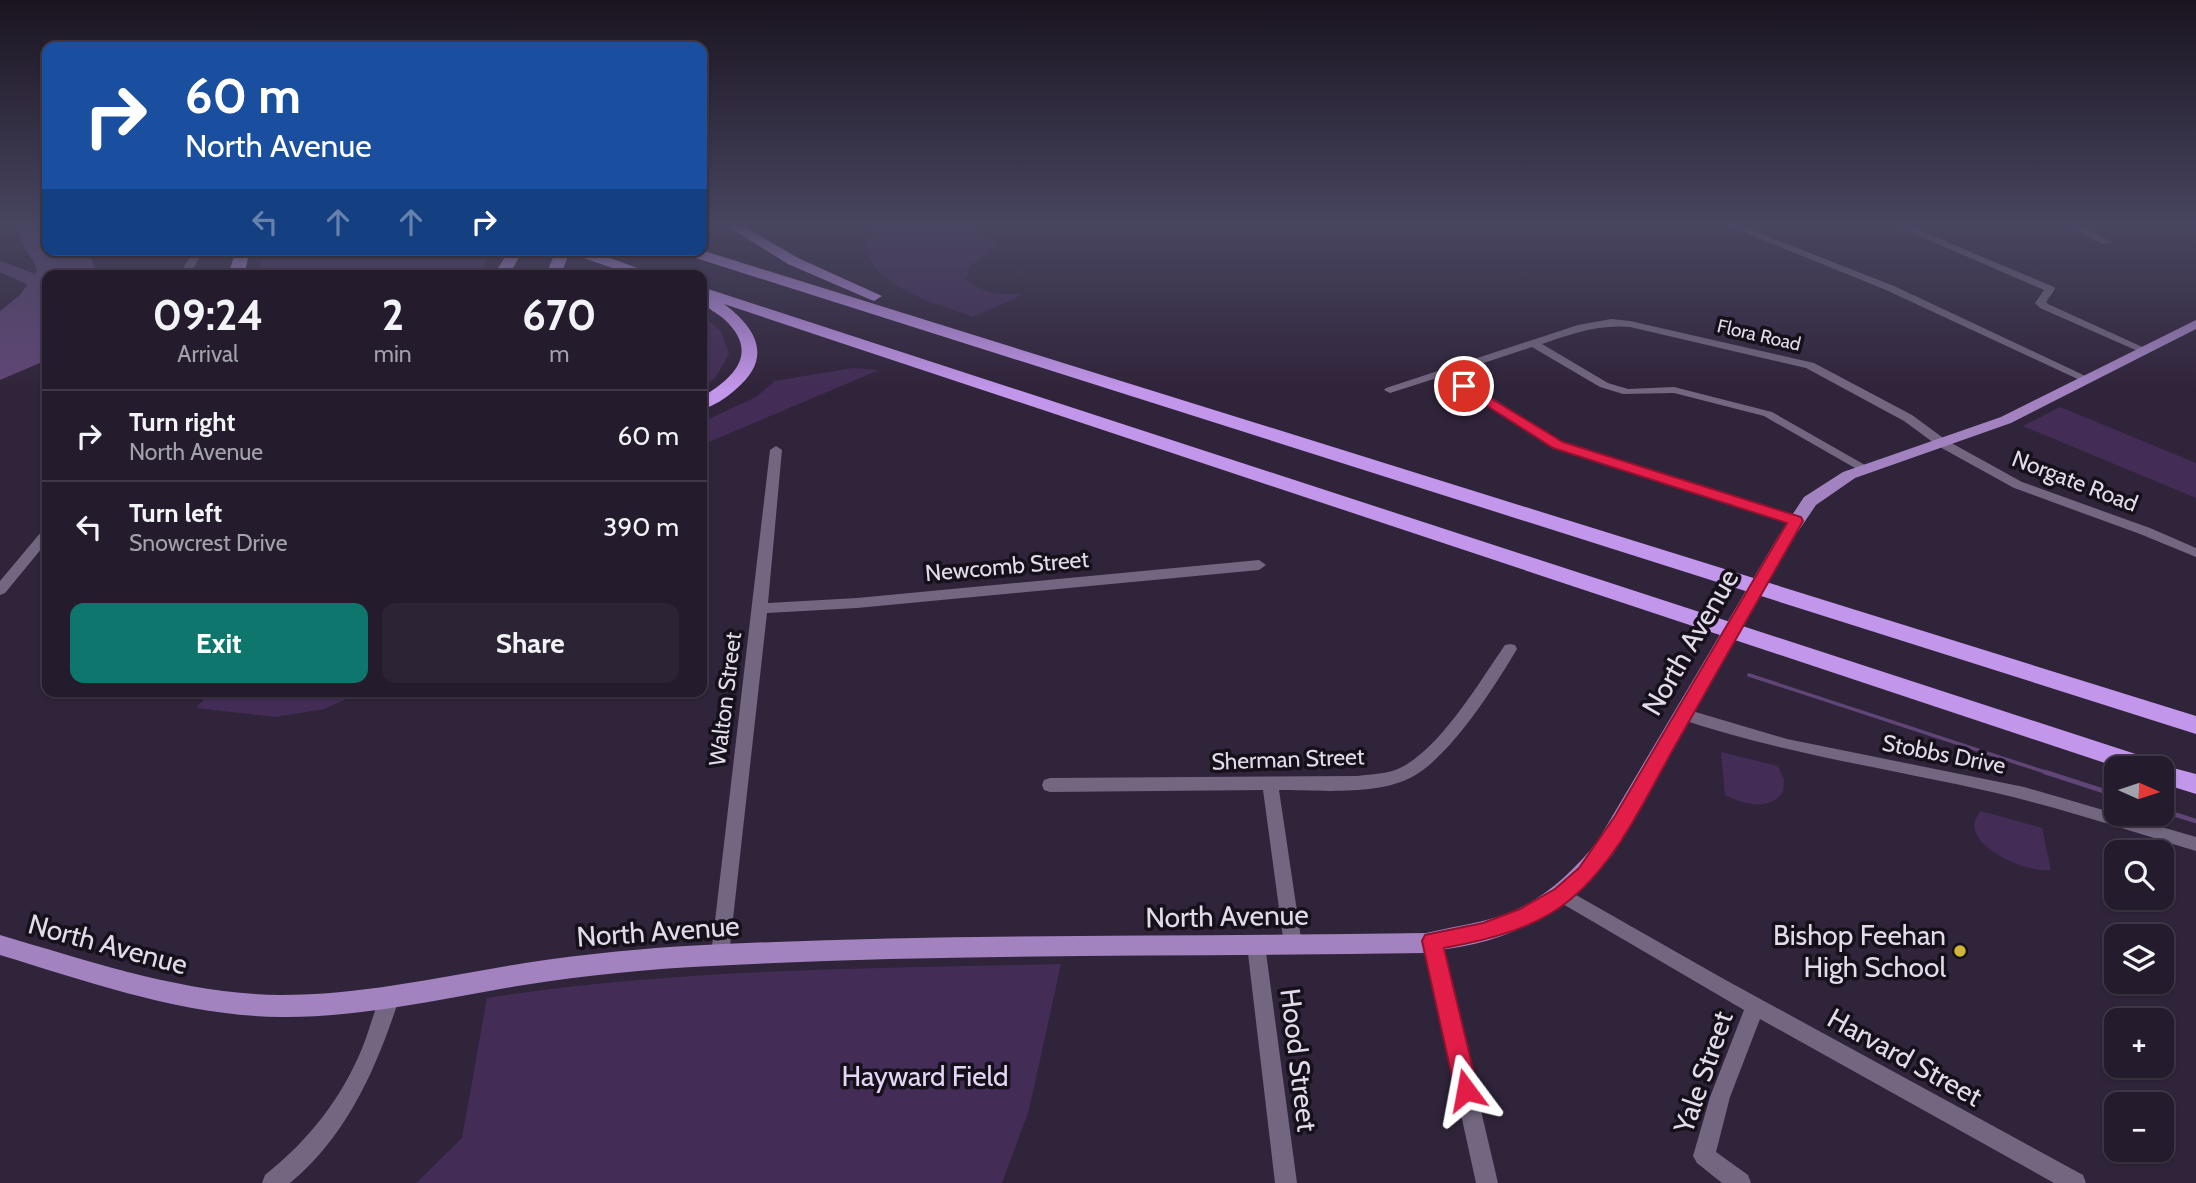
<!DOCTYPE html>
<html lang="en">
<head>
<meta charset="utf-8">
<style>
  :root { --surface:#241b2c; --page:#2c2434; --text:#f1f3f6; --muted:#a3a1a9; --line:#413948; --accent:#0f766e }
  body { margin:0; font-family:Cabin,sans-serif; background:var(--page); color:var(--text); height:100vh; display:flex; flex-direction:column; font-size:26px; white-space:nowrap }
  * { box-sizing:border-box; margin:0 }
  p { font-size:23px; color:var(--muted) }
  .icon { flex:none; width:38px; height:38px; fill:none; stroke:currentColor; stroke-width:2; stroke-linecap:round; stroke-linejoin:round }
  .map { position:relative; flex:1; overflow:hidden }
  .drawer { position:absolute; left:42px; top:270px; width:665px; height:427px; display:flex; flex-direction:column; background:var(--surface); border-radius:14px; box-shadow:0 2px 5px #0004,0 0 0 2px var(--line) }
  .drawer>* { flex:none }
  .banner { position:absolute; left:42px; top:42px; width:665px; height:214px; border-radius:14px; box-shadow:0 2px 5px #0004,0 0 0 2px var(--line); background:#1a4fa0; color:#fff; overflow:hidden }
  .needle { width:46px; rotate:93deg }
  .buttons { position:absolute; left:2104px; top:756px; display:grid; gap:14px }
  .buttons a { display:grid; place-items:center; width:70px; height:70px; border-radius:14px; background:var(--surface); box-shadow:0 2px 5px #0004,0 0 0 2px var(--line); font-size:35px }
  .pin { position:absolute; display:grid; place-items:center; width:60px; height:60px; color:#fff; margin:-30px; border:4px solid #fff; border-radius:50%; box-shadow:0 2px 7px #0007 }
  .me { position:absolute; width:77px; margin:-38px; rotate:347deg; stroke-linejoin:round; filter:drop-shadow(0 0 5px #0008) }
  .turn { display:flex; align-items:center; gap:24px; height:147px; padding:0 28px; font-size:32px }
  .turn .icon { width:91px; height:91px; stroke-width:2.5 }
  .turn b { display:block; font-size:49px; line-height:60px }
  .lanes { display:flex; align-items:center; height:66px; padding:0 28px; background:#0003; justify-content:center; gap:35px; direction:ltr }
  .lanes .off { opacity:.35 }
  .eta { display:flex; justify-content:space-evenly; align-items:center; height:119px; text-align:center }
  .eta b { font-size:42px; font-weight:700; line-height:49px }
  .action { display:flex; gap:14px; margin-top:auto; padding:14px 28px }
  .action a { flex:1; height:80px; border-radius:14px; background:var(--accent); color:#fff; font-size:28px; font-weight:700; line-height:80px; text-align:center }
  .action a+a { background:var(--page); color:var(--text) }
  ul { padding:0; list-style:none }
  li { display:flex; align-items:center; gap:21px; height:91px; padding:0 28px; border-top:2px solid var(--line) }
  li div { flex:1 }
  li b { display:block; font-size:26px }
  li em { font-style:normal }
  .map>svg:first-child { display:block }
  .green { fill:#432d56 }
  .water { fill:#604676 }
  .lines { fill:none; stroke-linecap:round; stroke-linejoin:round }
  .stream-far1 { stroke:#604676; stroke-width:3.5 }
  .stream { stroke:#604676; stroke-width:4.5 }
  .river { fill:#604676; fill-rule:evenodd }
  .minor { fill:#736680; fill-rule:evenodd }
  .major { fill:#a283c0; fill-rule:evenodd }
  .highway { fill:#c296ea; fill-rule:evenodd }
  .route { fill:#e11d48; stroke:#92132f; stroke-width:2 }
  .poi-dot { fill:#d0b736; stroke:#15101a; stroke-width:2.5 }
  .labels { text-anchor:middle; dominant-baseline:central; stroke-width:7; stroke-linejoin:round; paint-order:stroke }
  .far-street-label { font-size:19px; fill:#e3dbea; stroke:#15101a }
  .street-label { font-size:23px; fill:#e3dbea; stroke:#15101a }
  .near-street-label { font-size:28px; fill:#e3dbea; stroke:#15101a }
  .near-poi-label { font-size:28px; fill:#e3dbea; stroke:#15101a; text-anchor:end }
  .near-park-label { font-size:28px; fill:#e5d6f5; stroke:#15101a }
</style>
</head>
<body>
<div class="map">
<svg width="2196" height="1183" viewBox="0 0 2196 1183">
  <rect width="100%" height="100%" fill="#30243a"/>
  <path class="green" d="M869 224H968L996 246 970 267 966 279C983 294 1001 295 1024 294L973 317C941 305 884 291 869 257 864 246 867 234 869 224Z
    M266 250H493L480 275H260L261 258Z
    M702 316 721 331 729 354 716 377 702 388Z
    M853 368 879 370 702 445V422L756 397 775 381Z
    M2060 407 2196 463V498L2023 426Z
    M211 691H364L324 709 275 717 196 708Z
    M1721 752 1778 766 1784 780 1783 792C1768 812 1743 804 1725 795Z
    M1981 811 2042 828 2051 870C2026 874 1952 841 1981 811Z
    M1061 964 1029 1110 1002 1183H416L462 1138 487 998C677 968 869 969 1061 964Z"/>
  <path class="water" d="M27 224H47V250H82L91 257 96 275H47V360L0 380V311L20 295 37 271 33 260 24 248 19 231Z"/>
  <g class="lines">
    <path class="stream-far1" d="M1749 675 2051 774"/>
    <path class="stream" d="M2045 772 2116 795
      M2161 810 2196 821"/>
    <path class="river" d="M0 261 30 272 47 281V293L0 272Z"/>
    <path class="minor" d="M1724 224H1736L1894 286 2094 380 2088 383 2084 382 1886 290Z
      M1892 224H1904L2054 287 2055 289 2046 302 2048 304 2149 350 2144 353 2140 352 2040 308 2035 303 2044 290Z
      M2066 224H2077L2111 242 2103 244Z
      M194 250H204L189 275H179Z
      M1611 319 1630 321 1814 363 1912 415 1946 440 2022 482 2150 528 2196 548V557L2140 534 2014 488 1938 446 1904 421 1806 368 1630 327C1598 324 1571 334 1542 344L1608 383 1628 389 1674 387 1772 412 1872 469 1870 472H1862L1764 416 1674 393 1623 394 1600 387 1532 347 1453 373 1562 442 1800 518 1802 521 1800 524 1795 525 1554 448 1443 376 1390 393 1384 390 1386 388 1578 325Z
      M776 446 782 450 768 603 857 598 1259 560 1266 565 1259 570 857 608 767 613 729 955 727 961 720 963 713 961 711 955 770 450Z
      M47 530V542L5 593 0 595V581L42 531Z
      M1510 644 1515 645 1517 649C1495 686 1450 757 1412 777 1377 796 1318 790 1279 790L1302 945 1300 951 1293 953 1286 951 1284 945 1263 790 1050 792 1044 790 1042 785 1044 780 1050 778 1358 776C1371 774 1388 774 1400 768 1440 749 1480 681 1505 645Z
      M1682 708 1787 739 2024 787 2196 837V851C2128 830 2061 808 1992 792 1886 768 1780 753 1677 718L1674 714 1677 710Z
      M1562 887 1722 978 2083 1175 2086 1183H2054L1760 1019 1730 1097 1716 1152 1748 1175 1751 1183H1722L1697 1163 1693 1156 1710 1097 1744 1010 1556 900 1553 895 1556 890Z
      M1432 933 1438 935 1441 941 1498 1183H1476L1423 941 1426 935Z
      M1256 937 1263 939 1265 945 1297 1183H1275L1247 945 1249 939Z
      M390 987 397 990 400 996C377 1067 348 1135 290 1183H262L265 1175C309 1140 342 1098 363 1046 370 1028 375 1008 383 990Z"/>
    <path class="major" d="M2196 320V329L2011 423 1855 478 1816 505 1795 536 1613 854C1576 901 1532 930 1474 944 1458 948 1442 949 1426 953 1188 957 949 953 711 966 649 969 586 975 524 985 444 998 363 1018 281 1017 184 1016 92 983 0 955V935C92 962 185 994 281 995 363 995 444 976 525 963 584 954 644 948 704 945 945 933 1185 937 1426 933 1451 927 1476 924 1500 916 1540 903 1571 874 1597 842L1779 535 1804 497 1843 472 2001 417Z"/>
    <path class="highway" d="M724 224H740L798 258 882 296 874 301 869 299 788 264Z
      M236 250H250L244 275H228Z
      M509 250H523L509 275H494Z
      M556 250H589L656 275H633L569 253 561 275H546Z
      M678 250H701L2196 716V734L680 253Z
      M702 287 2157 761 2158 764 2196 774V794L2161 783V768H2120L724 304C758 329 773 359 735 390 726 398 714 406 702 409V397C735 377 760 352 724 319 717 313 708 309 702 302Z"/>
  </g>
  <linearGradient id="sky" x2="0" y2="1"><stop stop-color="#1a1420"/><stop offset="0.58" stop-color="#484560"/><stop offset="1" stop-color="#484560" stop-opacity="0"/></linearGradient>
  <rect width="2196" height="389" fill="url(#sky)"/>
  <path class="route" d="M1464 382 1563 442 1801 517 1803 521C1760 596 1717 671 1675 746 1645 799 1618 860 1571 899 1537 928 1488 940 1444 948L1478 1090 1474 1098 1466 1101 1458 1098 1455 1090 1422 941 1425 935 1483 923 1520 909 1555 889 1579 868 1615 816 1787 523 1553 448 1459 388 1457 386Z"/>
  <circle class="poi-dot" cx="1960" cy="951" r="7"/>
  <g class="labels">
    <g class="far-street-label">
      <text transform="translate(1759 335) rotate(13)">Flora Road</text>
    </g>
    <g class="street-label">
      <text transform="translate(2075 481) rotate(21)">Norgate Road</text>
      <text transform="translate(1007 566) rotate(-5)">Newcomb Street</text>
      <text transform="translate(725 699) rotate(-83)">Walton Street</text>
      <text transform="translate(1944 754) rotate(11)">Stobbs Drive</text>
      <text transform="translate(1288 759) rotate(-2)">Sherman Street</text>
    </g>
    <g class="near-street-label">
      <text transform="translate(1690 642) rotate(-60)">North Avenue</text>
      <text transform="translate(1227 916) rotate(-1)">North Avenue</text>
      <text transform="translate(658 931) rotate(-4)">North Avenue</text>
      <text transform="translate(108 944) rotate(15)">North Avenue</text>
      <text transform="translate(1905 1057) rotate(29)">Harvard Street</text>
      <text transform="translate(1299 1060) rotate(83)">Hood Street</text>
      <text transform="translate(1703 1072) rotate(-71)">Yale Street</text>
    </g>
    <g class="near-poi-label">
      <text x="1946" y="935">Bishop Feehan<tspan x="1946" dy="32">High School</tspan></text>
    </g>
    <g class="near-park-label">
      <text x="925" y="1076">Hayward Field</text>
    </g>
  </g>
</svg>
<div class="buttons">
<a><svg class="needle" viewBox="-14 -14 28 28"><path d="M0-13l5 13h-10z" fill="#e53935"/><path d="M0 13l5-13h-10z" fill="#a3a1a9"/></svg></a>
<a><svg class="icon" aria-label="search" viewBox="0 0 24 24"><circle cx="10" cy="10" r="6"/><path d="M15 15l6 6"/></svg></a>
<a><svg class="icon" aria-label="layers" viewBox="0 0 24 24"><path d="M12 4l9 5-9 5-9-5zM3 14l9 5 9-5"/></svg></a>
<a>+</a>
<a>−</a>
</div>
<div class="pin" style="left:1464px;top:386px;background:#d93025"><svg class="icon" aria-label="arrive" viewBox="0 0 24 24"><path d="M6 21V4h12l-3 4 3 4H6"/></svg></div>
<svg class="me" style="left:1466px;top:1090px" viewBox="-20 -20 40 40"><path d="M0-17L14 15 0 8-14 15z" fill="#e11d48" stroke="#fff" stroke-width="4"/></svg>
<div class="banner">
<div class="turn"><svg class="icon" aria-label="right" viewBox="0 0 24 24"><path d="M7 20v-9h11M14 6l5 5-5 5"/></svg><div><b>60 m</b>North Avenue</div></div>
<div class="lanes"><svg class="icon off" aria-label="left" viewBox="0 0 24 24"><path d="M17 20v-9H6M10 6l-5 5 5 5"/></svg><svg class="icon off" aria-label="ahead" viewBox="0 0 24 24"><path d="M12 20V5M6 11l6-6 6 6"/></svg><svg class="icon off" aria-label="ahead" viewBox="0 0 24 24"><path d="M12 20V5M6 11l6-6 6 6"/></svg><svg class="icon" aria-label="right" viewBox="0 0 24 24"><path d="M7 20v-9h11M14 6l5 5-5 5"/></svg></div>
</div>
<section class="drawer">
<div class="eta">
<div><b>09:24</b><p>Arrival</p></div>
<div><b>2</b><p>min</p></div>
<div><b>670</b><p>m</p></div>
</div>
<ul>
<li><svg class="icon" aria-label="right" viewBox="0 0 24 24"><path d="M7 20v-9h11M14 6l5 5-5 5"/></svg><div><b>Turn right</b><p>North Avenue</p></div><em>60 m</em></li>
<li><svg class="icon" aria-label="left" viewBox="0 0 24 24"><path d="M17 20v-9H6M10 6l-5 5 5 5"/></svg><div><b>Turn left</b><p>Snowcrest Drive</p></div><em>390 m</em></li>
</ul>
<div class="action"><a>Exit</a><a>Share</a></div>
</section>
</div>
</body>
</html>
